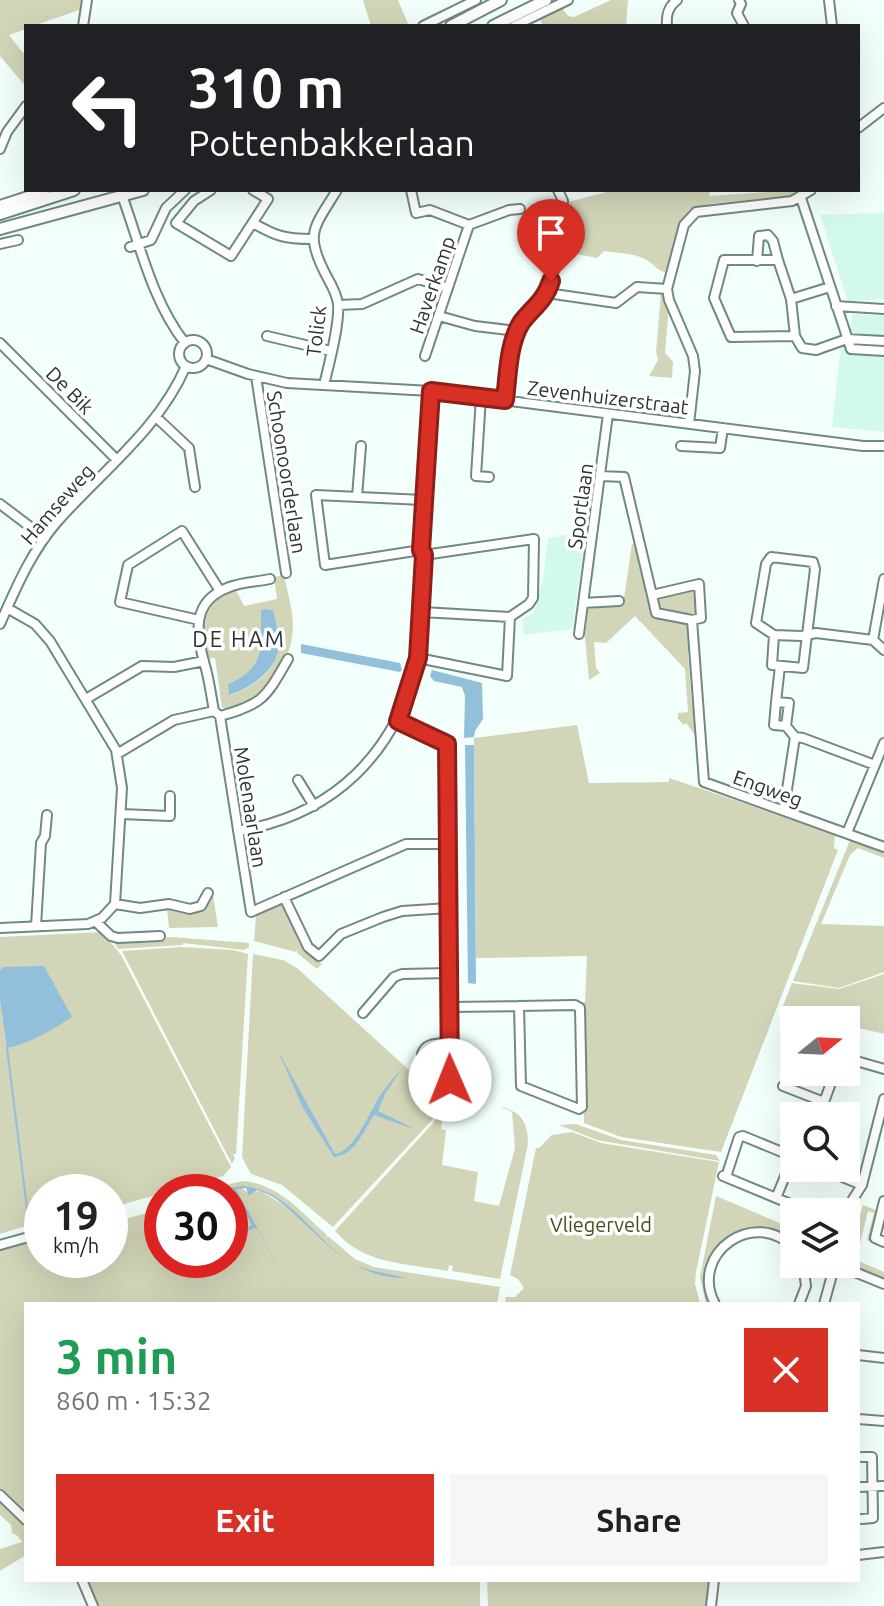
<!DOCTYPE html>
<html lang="en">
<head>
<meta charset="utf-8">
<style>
  :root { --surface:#fff; --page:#f6f6f6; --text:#202124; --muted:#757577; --accent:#d93025 }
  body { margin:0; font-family:Ubuntu,sans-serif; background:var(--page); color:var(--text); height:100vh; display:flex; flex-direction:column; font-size:30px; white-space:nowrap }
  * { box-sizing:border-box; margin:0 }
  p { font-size:26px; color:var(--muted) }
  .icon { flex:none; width:44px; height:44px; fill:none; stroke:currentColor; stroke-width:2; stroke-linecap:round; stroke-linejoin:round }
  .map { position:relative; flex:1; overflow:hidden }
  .details { position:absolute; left:24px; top:1302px; width:836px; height:280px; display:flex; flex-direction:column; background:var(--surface); border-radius:0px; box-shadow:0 8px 32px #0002 }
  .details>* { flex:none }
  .banner { position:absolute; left:24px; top:24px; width:836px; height:168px; border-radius:0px; box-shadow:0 8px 32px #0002; background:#202124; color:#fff; overflow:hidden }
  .needle { width:52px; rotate:72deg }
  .fabs { position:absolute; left:780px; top:1006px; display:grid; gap:16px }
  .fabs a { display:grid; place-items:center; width:80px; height:80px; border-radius:0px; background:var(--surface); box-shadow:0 8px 32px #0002; font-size:40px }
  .speed { position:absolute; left:24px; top:1174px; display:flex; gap:16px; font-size:40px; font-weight:700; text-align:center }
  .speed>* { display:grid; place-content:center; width:104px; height:104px; border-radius:50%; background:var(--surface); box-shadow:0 8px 32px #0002; line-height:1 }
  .speed small { font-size:20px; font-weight:400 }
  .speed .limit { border:12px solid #d22; background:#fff; color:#111 }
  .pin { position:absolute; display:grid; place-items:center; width:68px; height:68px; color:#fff; margin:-82px -34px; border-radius:50% 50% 50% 0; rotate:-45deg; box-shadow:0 0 8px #0007 }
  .pin .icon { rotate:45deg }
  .me { position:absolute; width:88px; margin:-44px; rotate:359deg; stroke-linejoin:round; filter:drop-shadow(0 0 6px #0008) }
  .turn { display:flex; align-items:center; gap:28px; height:168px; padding:0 32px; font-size:36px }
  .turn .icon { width:104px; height:104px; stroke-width:2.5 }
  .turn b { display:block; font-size:56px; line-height:68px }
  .round { display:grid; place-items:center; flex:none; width:84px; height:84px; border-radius:0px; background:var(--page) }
  .head { display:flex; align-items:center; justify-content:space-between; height:136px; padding:0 32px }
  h1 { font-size:48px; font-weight:700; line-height:60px; color:#1e9e55 }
  .action { display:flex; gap:16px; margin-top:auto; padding:16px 32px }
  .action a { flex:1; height:92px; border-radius:0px; background:var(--accent); color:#fff; font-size:32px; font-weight:700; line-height:92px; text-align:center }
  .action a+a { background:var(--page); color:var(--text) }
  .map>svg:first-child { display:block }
  .built { fill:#d2f9ec }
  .green { fill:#d3d5b8; fill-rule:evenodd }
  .water { fill:#92bfda }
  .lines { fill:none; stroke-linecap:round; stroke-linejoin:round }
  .stream { stroke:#92bfda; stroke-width:2 }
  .minor-casing { stroke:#6f8a81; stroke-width:12 }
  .major-casing { stroke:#6f8a81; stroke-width:14 }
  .minor { stroke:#fff; stroke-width:8 }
  .major { stroke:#fff; stroke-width:10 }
  .route-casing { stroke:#8d1f18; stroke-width:20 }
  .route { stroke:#d93025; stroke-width:14 }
  .labels { text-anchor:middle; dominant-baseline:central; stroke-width:7; stroke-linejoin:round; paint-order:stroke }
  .street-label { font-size:20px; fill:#293531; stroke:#fff }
  .park-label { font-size:20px; fill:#4b4d19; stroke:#fff }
  .neighbourhood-label { font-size:22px; letter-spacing:2px; fill:#293531; stroke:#fff }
</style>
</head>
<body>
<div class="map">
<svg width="884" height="1606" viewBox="0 0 884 1606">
  <rect width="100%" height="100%" fill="#f3fffb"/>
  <path class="built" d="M884 213V299L848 301 820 215Z
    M852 314 884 316V432L832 427 842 337 850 333Z
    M586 532 572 629 524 635 522 619 534 613 543 579 548 538Z"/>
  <path class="green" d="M0 0H83L82 9 33 26H26V29L9 35 23 53 26 51V87L0 56Z
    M363 0H398L409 26H371Z
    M611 0H628L626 26H543L540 19 562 8 568 16 574 17Z
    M614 190H709L710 196 797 190 798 196 708 204 689 210 677 236 668 273C657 271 654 264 645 259 633 253 616 253 604 251L597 258 560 251 569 209 568 202Z
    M661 293 665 294 669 305 665 353 673 362 672 378 649 376 658 360 656 352Z
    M637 543 653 615 690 625 693 652 688 653 692 706H697L700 742 686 723 684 725 678 719V713L688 712 685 669 635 616 606 643 594 642 596 668 600 673 589 680 585 637 588 609 623 605 632 544Z
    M284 575C287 591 293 609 293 626 292 666 263 699 226 710L222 707 215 658 208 659C196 630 204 600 236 590L244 606 277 599 274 577ZM271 609C273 621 277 635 277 647 277 672 250 689 230 695L228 684C268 666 260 646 261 610Z
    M697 590 698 614 660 610 658 599Z
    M577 725 589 783 669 782V778L788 818 789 816 835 834 834 848 838 850 721 1152 621 1137 584 1123 583 1002H585L587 956 476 958 474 738Z
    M850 840 884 853V858L858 848 850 855 821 924 884 926V972L839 988 793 981Z
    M208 895H213L218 927 169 928 167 908 181 913H192Z
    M283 903 300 945 322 964 317 969 297 953 298 949 296 952 254 941 256 916Z
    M102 932 121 955 231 1167 223 1176 110 1208V1192H42V1228L35 1230 22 1227 0 1234V937Z
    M171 937 249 943V947L244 950 183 943V945L118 949 112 938 124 940Z
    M182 947 233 950 248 954 236 1154H233L235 1158 232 1164 122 951Z
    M253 954 283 960 297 968 419 1079 418 1081 420 1080 438 1097 433 1119 333 1227 282 1185 251 1174 242 1157Z
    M884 974V1034L846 1025V1020H822L781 1011 792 983 839 989Z
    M443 1097 445 1099 441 1129 446 1130 442 1165 478 1172 474 1201 499 1206 515 1148 512 1112 499 1106C521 1112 528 1121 528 1144L500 1279 452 1271 453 1266 449 1265 448 1271C403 1263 363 1264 335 1231L434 1122 439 1100Z
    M576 1124 621 1140 716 1155 720 1161 597 1140 559 1125Z
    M572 1132 601 1143 719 1162 696 1272 695 1284 700 1304H505L506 1297H515L524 1288 518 1279 510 1275 536 1148H539L552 1135Z
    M243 1181C279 1184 301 1212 327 1235L325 1239 328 1236 355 1259 374 1267 500 1287 497 1304H26V1517L0 1492V1248L22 1242 27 1244 28 1239 36 1237 37 1241 42 1240V1260H110V1223L162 1209V1260H230V1192H221L233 1189 235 1192V1189L242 1188 247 1192 261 1191 293 1211C253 1174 241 1192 196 1192Z
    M716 1196 794 1229V1245C750 1204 688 1249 711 1304H706L700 1277Z
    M863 1205 878 1211 870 1241 867 1240 874 1213 868 1211 856 1260 884 1272V1280L847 1265Z
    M0 1498 26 1523V1555L0 1571V1549L22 1542 18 1536 12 1533 11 1525 0 1515Z
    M84 1580H480V1606H94Z
    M487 1580H710L707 1606H488Z"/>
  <path class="water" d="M267 609 273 610C275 620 279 631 279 642 279 669 252 688 229 695L228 684C268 666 260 646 261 610Z
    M301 644 400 663 402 670 400 672 301 653Z
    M432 670 482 683 483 719 475 731 474 737 464 738 465 696 462 687 434 681 430 676Z
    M465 745H474L476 984 468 983Z
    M44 966 72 1017C52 1030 31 1043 7 1048L0 999V970L4 967Z
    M278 1051 335 1154C356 1151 371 1107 384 1090 389 1083 395 1076 401 1070L385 1094 378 1111 417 1130 374 1115C363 1131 356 1155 334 1157L303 1108Z
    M241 1186C288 1188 311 1235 347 1260 365 1273 387 1272 406 1278 356 1279 328 1245 294 1214 282 1203 272 1194 257 1190L249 1196 246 1188 236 1189 298 1304 257 1229 254 1228 230 1239 252 1225 233 1189 213 1192Z"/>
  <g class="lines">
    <path class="stream" d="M7 1048 29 1224"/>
    <g class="minor-casing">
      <path id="minor" d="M739 0 741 4 737 13 744 26
        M829 0 832 26
        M83 26 87 0
        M423 26 476 0
        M514 26 568 0
        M667 26C666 15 668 7 677 0
        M858 128 884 108
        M0 149 7 132 26 106
        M120 190C139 240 151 300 185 343
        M211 190 194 201 176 223 231 256 268 199 253 190
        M411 190 416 213 430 210 469 225 509 210 520 209
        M801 198 851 349 884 351
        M0 205 46 190
        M253 223C276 236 284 239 312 239
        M0 244 18 240
        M130 247 151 240 166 208 185 190
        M757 261 759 236 768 235 773 241 778 260
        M547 293 616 303 637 287 667 289
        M791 299 830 287
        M338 305 362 304 418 279 448 288
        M836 306 884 309
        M439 316 475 326 517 331
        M267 336 331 351
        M795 336 731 337 714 298 724 260H778L791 299 795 336 802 348 816 350 847 339 884 341
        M179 354a14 14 0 1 1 28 0a14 14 0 1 1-28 0Z
        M0 343 117 460
        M425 356 469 225
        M206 359 248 374 287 383 431 391 863 446H884
        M256 376 286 573
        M324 385C329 364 340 324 338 304 337 294 331 284 326 275 304 233 314 228 337 190
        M481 397 476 476 489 477
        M505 400C508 376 507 341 523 321 530 311 542 305 547 293 558 268 559 228 563 201L558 190
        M156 417 189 448 195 487
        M689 424 695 371 693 356 669 300 667 289 684 225 696 212 792 201 811 190
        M681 446 720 448 723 428
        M600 476 624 477 652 595 699 584 701 618 692 620 704 782 884 847
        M357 497 361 446
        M0 504 45 538
        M421 550 325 565 316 495 423 500
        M771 557 813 562 815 569 803 668 772 665 774 635 756 623 766 564Z
        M652 595 656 613 692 620
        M583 603 619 601
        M7 608 35 624 50 641 116 750 122 788 115 904
        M422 612 510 617 529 604 533 598 534 539 424 555
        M199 620 120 602 128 565 182 531 220 591
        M0 624C16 588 31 552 57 522 102 471 159 429 186 366
        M579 634 608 414
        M774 635 801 636 816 633 873 640
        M873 640 884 579
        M873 640 884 650
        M418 658 507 676 510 617
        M780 666 776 702 789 703 786 726 795 737
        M86 699 142 666 174 667 204 661
        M776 702 774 725 786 726
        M214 711 220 716 251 912 406 844H448
        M214 711C211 695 209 677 204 662 196 632 192 602 227 588 240 582 256 582 270 579
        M220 716C264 704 266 697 288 659
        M398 721 447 744 451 1069 448 1098
        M117 754 174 720 214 711
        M298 780 314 806
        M784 809 795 737 803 738 875 765
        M121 814 170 816V796
        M238 831C334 815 396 753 418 660 426 627 423 589 424 555L421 550 431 391
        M847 833 884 743
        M284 897 308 947 319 956 341 934 383 917 402 911 449 908
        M96 922 111 936 118 938 160 936
        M36 926 41 843 45 836 47 815
        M0 928 88 924 102 918 115 904 140 908 169 904 190 909 201 906 208 893
        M450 1007 519 1006 521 1086 579 1109 582 1107 580 1008 575 1005 519 1006
        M363 1013 394 977 402 974 450 973
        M449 1043C438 1044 426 1042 422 1054L440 1069H451
        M846 1058 884 1069
        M783 1086 824 1102 835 1072
        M820 1168 862 1185 853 1199 846 1222
        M723 1176 810 1212
        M726 1177 739 1137 743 1136 794 1157
        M862 1185 884 1099
        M776 1198 793 1157
        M884 1201 875 1238 884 1242
        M0 1245 25 1238
        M835 1264 884 1284
        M715 1304C688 1253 756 1206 794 1249
        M799 1304 806 1286 803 1264
        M824 1304 835 1264
        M858 1355 884 1358
        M858 1419 884 1421
        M858 1487 884 1486
        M0 1495 26 1520
        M862 1519 873 1518 872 1457H862
        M858 1555 884 1552
        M82 1580 93 1606
        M711 1606 714 1580"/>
    </g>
    <g class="major-casing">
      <path id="major" d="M451 26 501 0
        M493 26 546 0
        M0 214 74 190
        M0 229 143 190"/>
    </g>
    <use href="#minor" class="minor"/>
    <use href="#major" class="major"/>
  </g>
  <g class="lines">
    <g class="route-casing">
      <path id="route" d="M450 1080 447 744 398 721 418 658 424 555 421 550 431 391 505 400C508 376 508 344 521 323 532 308 545 301 551 281"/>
    </g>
    <use href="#route" class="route"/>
  </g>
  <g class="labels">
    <g class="street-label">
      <text transform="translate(432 285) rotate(-71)">Haverkamp</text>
      <text transform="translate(316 331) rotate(-83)">Tolick</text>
      <text transform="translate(70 390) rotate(45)">De Bik</text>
      <text transform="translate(608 397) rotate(7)">Zevenhuizerstraat</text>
      <text transform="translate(287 472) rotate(81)">Schoonoorderlaan</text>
      <text transform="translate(57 504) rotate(-49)">Hamseweg</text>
      <text transform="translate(580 506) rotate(-82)">Sportlaan</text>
      <text transform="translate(768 788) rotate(20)">Engweg</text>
      <text transform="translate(251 807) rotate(81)">Molenaarlaan</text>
    </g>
    <g class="park-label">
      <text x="601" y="1224">Vliegerveld</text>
    </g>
    <g class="neighbourhood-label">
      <text x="239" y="638">DE HAM</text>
    </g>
  </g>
</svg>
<div class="fabs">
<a><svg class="needle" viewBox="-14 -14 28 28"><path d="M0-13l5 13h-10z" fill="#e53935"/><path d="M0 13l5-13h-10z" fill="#757577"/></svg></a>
<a><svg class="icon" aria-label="search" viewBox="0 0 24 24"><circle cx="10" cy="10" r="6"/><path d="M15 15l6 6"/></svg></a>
<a><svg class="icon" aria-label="layers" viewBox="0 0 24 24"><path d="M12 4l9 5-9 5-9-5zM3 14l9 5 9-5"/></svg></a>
</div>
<div class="speed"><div>19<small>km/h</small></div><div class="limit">30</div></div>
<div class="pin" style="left:551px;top:281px;background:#d93025"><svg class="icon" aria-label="arrive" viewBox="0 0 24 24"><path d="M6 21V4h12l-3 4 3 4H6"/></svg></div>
<svg class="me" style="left:450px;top:1080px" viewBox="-20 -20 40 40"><circle r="19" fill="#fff"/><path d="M0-13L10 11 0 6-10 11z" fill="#d93025"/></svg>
<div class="banner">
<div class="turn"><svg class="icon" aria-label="left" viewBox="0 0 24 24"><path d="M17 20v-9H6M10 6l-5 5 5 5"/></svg><div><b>310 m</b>Pottenbakkerlaan</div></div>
</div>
<section class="details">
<div class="head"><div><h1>3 min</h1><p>860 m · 15:32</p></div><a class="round" style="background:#d93025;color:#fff"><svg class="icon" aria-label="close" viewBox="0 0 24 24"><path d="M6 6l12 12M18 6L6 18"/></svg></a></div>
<div class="action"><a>Exit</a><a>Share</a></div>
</section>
</div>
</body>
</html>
